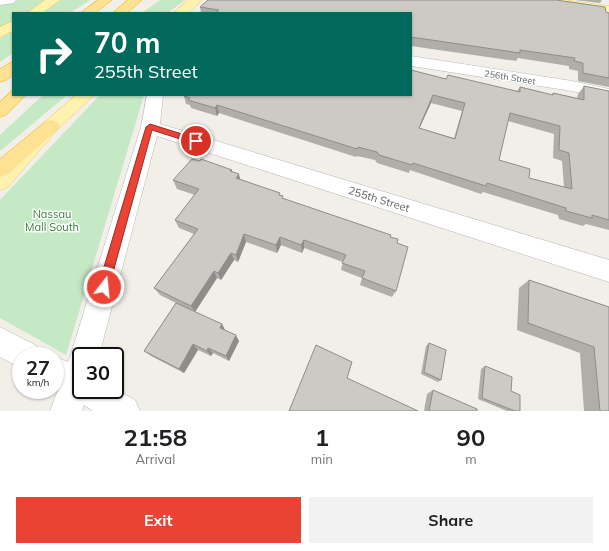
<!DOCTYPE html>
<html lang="en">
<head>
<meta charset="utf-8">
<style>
  :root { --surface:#fff; --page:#f2f2f2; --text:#202124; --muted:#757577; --accent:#ea4335 }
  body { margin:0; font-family:Mulish,sans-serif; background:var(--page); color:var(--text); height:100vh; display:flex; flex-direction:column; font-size:15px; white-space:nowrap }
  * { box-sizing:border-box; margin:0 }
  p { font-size:13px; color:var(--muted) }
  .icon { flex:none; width:22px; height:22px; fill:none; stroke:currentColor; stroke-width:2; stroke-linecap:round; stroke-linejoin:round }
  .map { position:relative; height:411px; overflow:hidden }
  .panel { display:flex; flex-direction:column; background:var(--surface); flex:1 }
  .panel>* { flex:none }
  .banner { position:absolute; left:12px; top:12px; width:400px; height:84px; border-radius:0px; box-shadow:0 1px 3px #0004; background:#00695c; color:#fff; overflow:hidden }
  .speed { position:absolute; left:12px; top:347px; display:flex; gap:8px; font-size:20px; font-weight:700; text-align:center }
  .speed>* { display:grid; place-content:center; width:52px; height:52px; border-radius:50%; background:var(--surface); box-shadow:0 1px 3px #0004; line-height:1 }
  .speed small { font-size:10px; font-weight:400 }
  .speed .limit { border:2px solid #111; border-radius:6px; background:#fff; color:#111 }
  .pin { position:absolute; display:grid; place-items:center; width:34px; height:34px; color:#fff; margin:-17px; border:2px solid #fff; border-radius:50%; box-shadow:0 1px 4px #0007 }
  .me { position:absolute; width:44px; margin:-22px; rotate:16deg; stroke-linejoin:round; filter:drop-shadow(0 0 3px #0008) }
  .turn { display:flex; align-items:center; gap:14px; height:84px; padding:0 16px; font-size:18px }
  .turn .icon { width:52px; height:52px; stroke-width:2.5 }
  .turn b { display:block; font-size:28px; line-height:34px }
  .eta { display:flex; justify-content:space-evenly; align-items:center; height:68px; text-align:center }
  .eta b { font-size:24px; font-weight:700; line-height:28px }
  .button { display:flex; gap:8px; margin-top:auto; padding:8px 16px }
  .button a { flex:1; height:46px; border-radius:0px; background:var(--accent); color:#fff; font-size:16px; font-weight:700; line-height:46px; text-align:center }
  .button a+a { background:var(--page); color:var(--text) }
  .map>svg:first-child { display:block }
  .green { fill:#c5e8c5 }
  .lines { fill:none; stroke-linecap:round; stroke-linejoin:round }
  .minor-casing { stroke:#b5b8bc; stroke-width:1 }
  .major-casing { stroke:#f2c960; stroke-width:1 }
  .highway-casing { stroke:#f9ab00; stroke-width:1 }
  .minor { fill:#fff; fill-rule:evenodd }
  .major { fill:#fff2af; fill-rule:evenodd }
  .highway { fill:#fde293; fill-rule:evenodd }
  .wall { fill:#afaea9; fill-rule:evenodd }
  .shaded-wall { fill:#8f8d8a }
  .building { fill:#cccac5; stroke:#8f8d8a; fill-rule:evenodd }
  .route { fill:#ea4335; stroke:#982c22 }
  .labels { text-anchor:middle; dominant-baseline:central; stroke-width:3; stroke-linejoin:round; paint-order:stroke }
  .far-street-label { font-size:9px; fill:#5f6368; stroke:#fff }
  .street-label { font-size:11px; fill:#5f6368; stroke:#fff }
  .park-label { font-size:11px; fill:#348238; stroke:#fff }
</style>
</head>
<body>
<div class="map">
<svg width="609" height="411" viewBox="0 0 609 411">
  <rect width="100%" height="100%" fill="#f1efe8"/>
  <path class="green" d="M0 0H50L27 13H13V21L0 29Z
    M60 0H90L70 13H39Z
    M160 0H185L168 13H142Z
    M13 30V53L0 62V38Z
    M43 95H67L0 151V135Z
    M100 95H144L66 355 0 318V200Z"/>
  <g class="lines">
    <g class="minor-casing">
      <path id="minor" d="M0 0H16L14 3 0 5Z
        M411 56 572 81 609 89V99L572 91 411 66Z
        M147 95H163L160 124 609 260V282L157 136 99 356H81V390H115V389L135 400 140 411H93L84 405 82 411H50L58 390 55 388V357L68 362 70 357 141 127Z
        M0 327 37 346 42 356H21V368L0 357Z"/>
    </g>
    <g class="major-casing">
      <path id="major" d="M45 0H60L42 13H27Z
        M188 0H202L188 13H174Z
        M532 0H564L609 6V14L538 4 534 3Z
        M13 21V31L0 37V27Z
        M76 95H94L57 130 7 188 0 190V169L45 122Z"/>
    </g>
    <g class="highway-casing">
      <path id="highway" d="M98 0H112L95 13H81Z
        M128 0H142L127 13H113Z
        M13 62V75L6 80 0 82V69L8 64Z
        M12 91 13 95H26L6 115 0 117V102Z
        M51 120 57 122 60 126 57 130 7 175 0 177V159L45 122Z"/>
    </g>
    <use href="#minor" class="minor"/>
    <use href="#major" class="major"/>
    <use href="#highway" class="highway"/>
  </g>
  <path class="wall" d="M575 0H602L600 3Z
    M200 7 606 12 609 13V87L578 81V71L569 69V66L518 58 516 61 411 46V13H201Z
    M446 79 517 91 520 87 552 95 553 93 577 98 578 94 584 86 609 91V230L586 224 583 226 559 219 558 215 483 192 481 194 410 170 409 173 377 163 375 160 357 156 356 157 219 113 217 116 191 108 190 105 186 104 184 96ZM431 103 462 111 454 138 419 128ZM508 121 554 134 553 158 562 161 564 187 529 178 499 160Z
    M200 161 232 170V172L240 179 283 196V199L390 237 397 243 396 291 392 297 360 285 362 278 341 270 343 262 304 248 302 253 281 245 277 253 246 242 238 262 234 260 221 280 217 278 195 312 222 324 225 330 239 341 229 361 213 353 211 356 198 350 184 373 151 356 144 351 176 303 160 295 154 288 194 234 179 228 175 220 195 195 177 189 173 180Z
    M529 280 609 307V411H584L580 353 517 330 519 288Z
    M429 343 441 380 438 382 421 374 426 346Z
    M485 366 511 391 520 411H507L478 399 481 369Z
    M433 390 477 411H424L427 394Z"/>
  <path class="shaded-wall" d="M433 95 431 103 416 136 419 128Z
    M217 105 219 113 217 116 215 108Z
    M239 174 241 183 236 178Z
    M244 234 246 242 238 262 236 255Z
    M280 237 281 245 277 253 276 245Z
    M304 240V248L302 253 301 245Z
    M231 253 234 260 221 280 218 273Z
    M214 271 217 278 195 312 191 306Z
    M222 324 225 330 220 328Z
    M236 335 239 341 229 361 226 356Z
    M193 344 198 350 184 373 179 369Z
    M208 348 213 353 211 356 207 351Z"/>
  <path class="building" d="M208 0H556L605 7 606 12 609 13V78L583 73V63L574 61 575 58 520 50V53L411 37V13H216L219 10 200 7Z
    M411 70 446 79 448 75 520 92V87L553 95V93L584 100V86L609 91V220L592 215V218L566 211V208L487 183 486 186 413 163 412 165 379 155 377 152 358 147 357 149 217 105 215 108 188 100 190 98 184 96 185 95H411ZM433 95 465 103 455 139 419 128ZM510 113 560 126 559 150 569 153 572 189 529 178 530 169 499 160Z
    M192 159 200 161 201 159 232 170 230 171 239 174 236 178 280 193 279 195 283 196 282 198 391 235 390 237 398 239 397 243 408 247 396 291 362 278 365 271 342 263 346 255 304 240 301 245 280 237 276 245 244 234 236 255 231 253 218 273 214 271 191 306 154 288 198 229 175 220 199 189 173 180Z
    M529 280 609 307V411H600L594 347 528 323Z
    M176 303 222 324 220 328 236 335 226 356 208 348 207 351 193 344 179 369 144 351Z
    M429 343 446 350 441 380 424 372Z
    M316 345 352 362 347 378 418 411H289Z
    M485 366 512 377 511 391 520 395V411H515L482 398Z
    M433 390 477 409V411H429Z"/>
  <path class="route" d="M150 124 198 139 200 141 196 144 152 130 109 287 107 291 104 292 100 291 98 287 146 127Z"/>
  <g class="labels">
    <g class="far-street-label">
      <text transform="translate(510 77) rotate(9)">256th Street</text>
    </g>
    <g class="street-label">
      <text transform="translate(379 199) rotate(17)">255th Street</text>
    </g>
    <g class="park-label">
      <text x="52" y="214">Nassau<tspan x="52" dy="13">Mall South</tspan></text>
    </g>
  </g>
</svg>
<div class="speed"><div>27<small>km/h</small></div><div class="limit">30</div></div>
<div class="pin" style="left:196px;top:141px;background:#d93025"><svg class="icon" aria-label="arrive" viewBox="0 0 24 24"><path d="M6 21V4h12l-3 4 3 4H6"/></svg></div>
<svg class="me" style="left:104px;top:287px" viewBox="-20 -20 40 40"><circle r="17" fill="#ea4335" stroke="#fff" stroke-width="3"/><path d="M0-11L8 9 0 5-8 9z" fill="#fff"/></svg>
<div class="banner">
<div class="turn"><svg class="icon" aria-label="right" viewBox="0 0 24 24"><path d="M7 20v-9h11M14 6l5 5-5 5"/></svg><div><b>70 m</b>255th Street</div></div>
</div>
</div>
<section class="panel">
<div class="eta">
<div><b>21:58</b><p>Arrival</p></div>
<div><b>1</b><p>min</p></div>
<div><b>90</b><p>m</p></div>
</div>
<div class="button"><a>Exit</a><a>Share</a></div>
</section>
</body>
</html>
